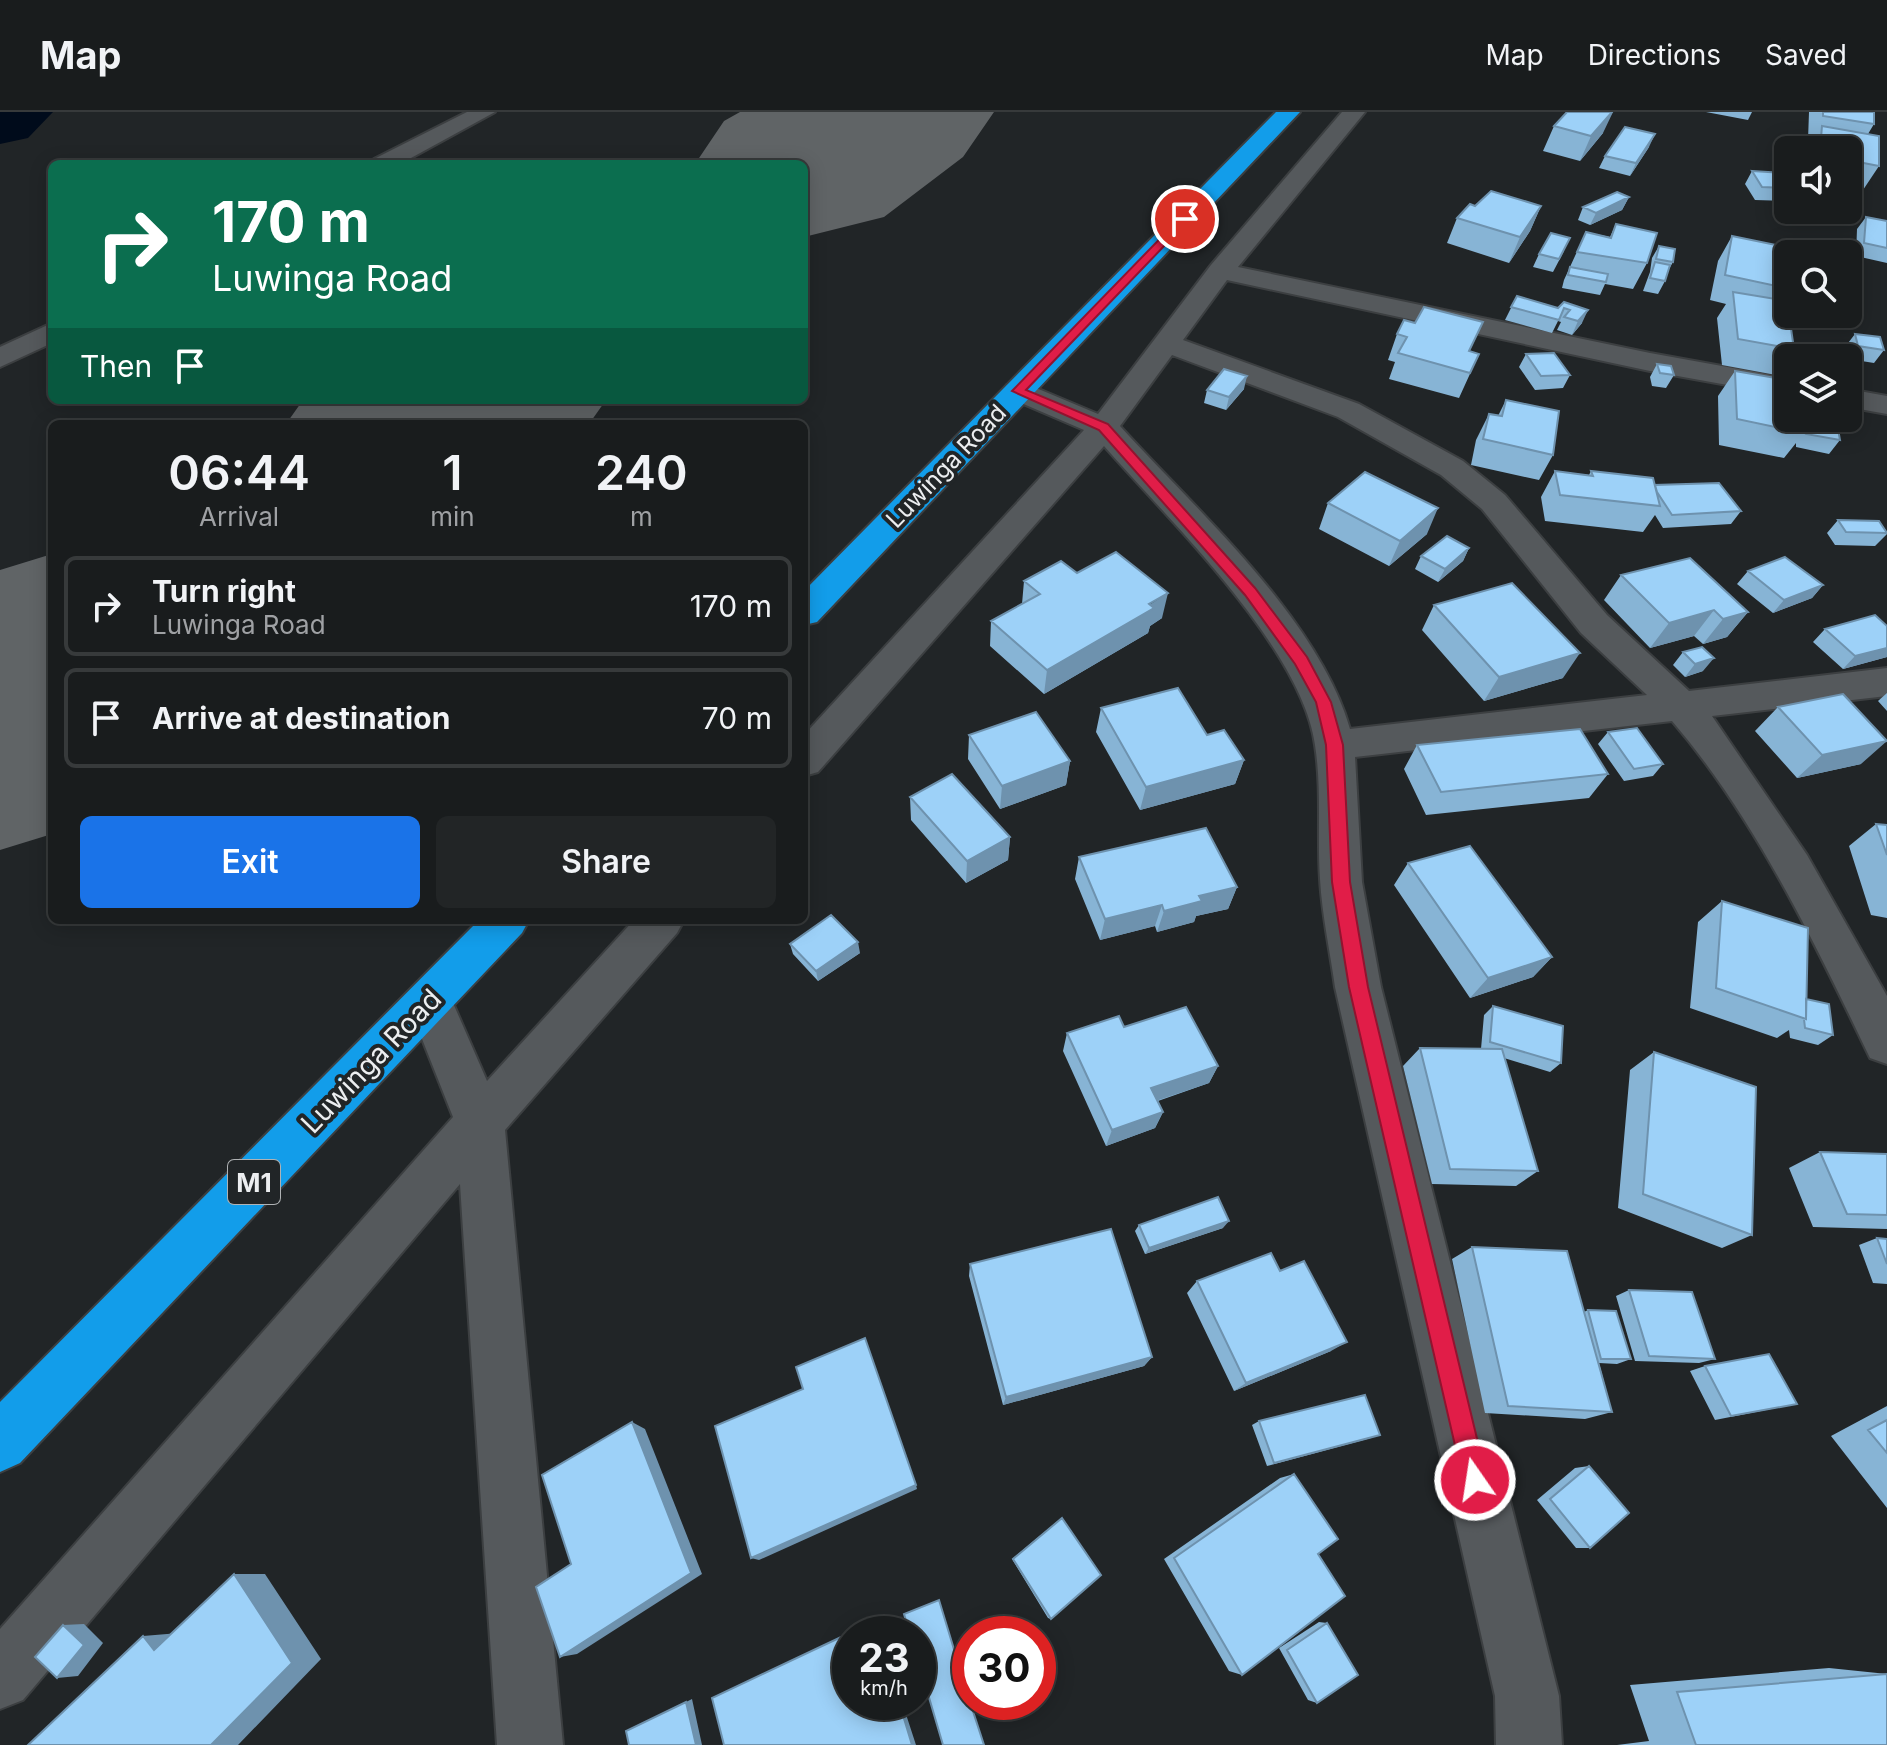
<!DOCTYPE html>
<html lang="en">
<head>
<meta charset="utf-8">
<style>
  :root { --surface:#191c1d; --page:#222526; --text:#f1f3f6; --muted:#9fa1a4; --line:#373a3b; --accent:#1a73e8 }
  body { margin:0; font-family:Inter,sans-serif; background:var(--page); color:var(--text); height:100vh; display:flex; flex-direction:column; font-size:30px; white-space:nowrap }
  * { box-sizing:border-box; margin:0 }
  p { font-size:26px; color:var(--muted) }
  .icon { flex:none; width:44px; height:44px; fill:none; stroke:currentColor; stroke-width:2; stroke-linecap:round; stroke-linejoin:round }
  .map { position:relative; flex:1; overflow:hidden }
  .drawer { position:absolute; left:48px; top:308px; width:760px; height:504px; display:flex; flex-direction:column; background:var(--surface); border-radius:12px; box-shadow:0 4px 20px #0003,0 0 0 2px var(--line) }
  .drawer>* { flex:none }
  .top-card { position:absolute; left:48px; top:48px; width:760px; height:244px; border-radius:12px; box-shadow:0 4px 20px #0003,0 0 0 2px var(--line); background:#0b6e4f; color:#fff; overflow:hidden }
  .buttons { position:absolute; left:1774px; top:24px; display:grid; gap:16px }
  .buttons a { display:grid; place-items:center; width:88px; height:88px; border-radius:12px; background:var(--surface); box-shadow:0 4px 20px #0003,0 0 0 2px var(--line); font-size:40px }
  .speed { position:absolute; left:832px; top:1504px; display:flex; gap:16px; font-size:40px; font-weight:700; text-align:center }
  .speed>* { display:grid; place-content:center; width:104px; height:104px; border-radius:50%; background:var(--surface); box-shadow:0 4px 20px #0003,0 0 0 2px var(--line); line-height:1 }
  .speed small { font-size:20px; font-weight:400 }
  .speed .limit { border:12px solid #d22; background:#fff; color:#111 }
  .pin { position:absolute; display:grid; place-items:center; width:68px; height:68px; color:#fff; margin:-34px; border:4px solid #fff; border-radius:50%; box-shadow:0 2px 8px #0007 }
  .me { position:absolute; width:88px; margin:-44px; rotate:347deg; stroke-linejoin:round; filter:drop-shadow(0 0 6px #0008) }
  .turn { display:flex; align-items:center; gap:28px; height:168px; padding:0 32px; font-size:36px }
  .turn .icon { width:104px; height:104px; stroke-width:2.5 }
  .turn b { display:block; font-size:56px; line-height:68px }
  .then { display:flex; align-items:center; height:76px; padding:0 32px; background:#0003; gap:16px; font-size:30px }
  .eta { display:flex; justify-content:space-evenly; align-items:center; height:136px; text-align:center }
  .eta b { font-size:48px; font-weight:600; line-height:56px }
  .button { display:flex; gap:16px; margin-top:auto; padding:16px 32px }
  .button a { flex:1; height:92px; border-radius:12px; background:var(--accent); color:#fff; font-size:32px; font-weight:600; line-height:92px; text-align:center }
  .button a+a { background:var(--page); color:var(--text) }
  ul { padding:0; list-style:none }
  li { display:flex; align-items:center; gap:24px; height:100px; margin:0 16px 12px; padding:0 16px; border:4px solid var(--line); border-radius:12px }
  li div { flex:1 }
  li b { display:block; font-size:30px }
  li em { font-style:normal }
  header { display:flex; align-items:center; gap:48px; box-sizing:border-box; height:112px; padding:0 40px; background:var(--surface); border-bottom:2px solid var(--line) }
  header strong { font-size:38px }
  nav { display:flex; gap:44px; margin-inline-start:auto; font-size:28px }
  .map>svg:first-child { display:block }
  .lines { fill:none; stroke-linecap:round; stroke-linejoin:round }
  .river { fill:#000b1b; fill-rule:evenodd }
  .runway { fill:#606466; fill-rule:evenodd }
  .minor-casing { stroke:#3c3f41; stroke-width:4 }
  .highway-casing { stroke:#3c3f41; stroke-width:4 }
  .minor { fill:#55595c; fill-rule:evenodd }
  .highway { fill:#129dea; fill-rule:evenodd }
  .wall { fill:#87b4d5 }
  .shaded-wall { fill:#6e92ae }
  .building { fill:#9dd1f8; stroke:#6e92ae; stroke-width:2 }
  .route { fill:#e11d48; stroke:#92132f; stroke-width:2 }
  .labels { text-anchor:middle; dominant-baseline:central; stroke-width:8; stroke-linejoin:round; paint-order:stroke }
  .far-street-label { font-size:24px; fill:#eceef0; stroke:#212527 }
  .shield { fill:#212527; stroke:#afb2b4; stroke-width:2 }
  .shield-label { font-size:26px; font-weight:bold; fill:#eceef0 }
  .street-label { font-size:28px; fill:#eceef0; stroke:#212527 }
</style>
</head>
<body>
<header>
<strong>Map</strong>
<nav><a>Map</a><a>Directions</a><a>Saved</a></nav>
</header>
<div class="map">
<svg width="1887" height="1633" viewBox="0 0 1887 1633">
  <rect width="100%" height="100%" fill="#212527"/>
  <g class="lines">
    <path class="river" d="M0 0H53L28 26 0 32Z"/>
    <path class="runway" d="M740 0H994L963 45 884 105 804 125V52H695L724 9Z
      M303 288H606L589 312H286Z
      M52 442V722L0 738V458Z"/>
    <g class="minor-casing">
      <path id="minor" d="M467 0H495L400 52H370L374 47Z
        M1342 0H1365L1238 155 1650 241 1788 266V284L1650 259 1227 168 1183 228 1359 292 1463 349 1505 383 1607 503 1689 579 1887 556V584L1712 604 1807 743 1887 884V952L1870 946C1816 833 1754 704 1672 609L1355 645 1362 770 1381 875 1559 1584 1562 1633H1496L1495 1584 1335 875C1330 839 1322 803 1320 767 1317 723 1322 677 1315 633 1302 536 1169 408 1104 334L818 660 804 664V623L1084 318 1007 285 1003 279 1007 273H1029L1098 302 1211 153ZM1172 243 1338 305 1441 363 1482 397 1581 521 1647 583 1350 617C1318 506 1197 399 1120 314Z
        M52 211V231L0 255V235Z
        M1848 277 1887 284V302L1848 295Z
        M634 808H684L677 821 505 1018 563 1633H497L460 1072 23 1588 0 1597V1517L453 1005 407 889 414 875 430 869 446 875 487 969Z"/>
    </g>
    <g class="highway-casing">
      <path id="highway" d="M1276 0H1300L817 510 804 513V479Z
        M479 808H529L522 821 20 1351 0 1360V1290Z"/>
    </g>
    <use href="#minor" class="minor"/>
    <use href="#highway" class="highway"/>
  </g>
  <path class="wall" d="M1706 0H1752L1748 8Z
    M1809 0H1874V12L1868 22 1879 54 1863 78 1848 76V38H1808L1813 29 1808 28Z
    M1554 14 1603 21 1580 49 1543 39Z
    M1649 35 1630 64 1599 56 1605 44Z
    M1752 59 1788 70V85L1785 89 1755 88 1745 72Z
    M1629 85 1622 98 1590 113 1578 108 1583 95Z
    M1475 94H1541L1530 119 1509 151 1447 131 1457 106Z
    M1866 105 1887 109V151L1856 144 1857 117Z
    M1616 112 1647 151 1633 177 1605 172 1600 183 1562 176 1564 168 1586 120 1610 125Z
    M1732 124 1773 157 1786 176 1779 187 1794 237 1776 263 1722 253 1717 206 1726 192 1710 188 1718 149Z
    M1659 134 1673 150 1668 159 1665 169 1658 182 1643 179 1650 160 1652 146Z
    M1564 139 1553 160 1533 155 1539 142Z
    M1517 184 1558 196 1564 190 1582 211 1572 223 1557 218 1561 210 1558 209 1552 221 1505 208Z
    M1397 222 1479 242 1459 286 1389 267 1395 250 1388 248Z
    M1855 222 1884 238 1874 251 1849 247 1845 235Z
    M1526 242 1570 263 1563 276 1535 278 1519 255Z
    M1657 252 1674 263 1666 276 1652 274 1650 265Z
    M1735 259 1788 306H1836L1840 328 1829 342 1796 335V331L1784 346 1719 333 1718 284Z
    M1244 277 1226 298 1204 291 1207 278Z
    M1506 288 1553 343 1539 368 1471 353 1476 328 1489 302 1498 304Z
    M1555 359 1589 363 1591 359 1655 373 1741 399 1731 412 1663 416 1655 403 1643 420 1545 409 1541 385Z
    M1328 391 1427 422 1389 454 1319 417Z
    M1838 408 1887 422 1875 434 1835 433 1827 421Z
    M1469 436 1463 449 1438 470 1415 457 1421 444Z
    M1748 459 1823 473 1812 486 1773 501 1737 472Z
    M1077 461 1162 506 1150 514 1148 521 1044 582 990 534 991 509 1022 492 1024 469Z
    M1621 463 1748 500 1727 525 1703 532 1694 524 1650 536 1604 488Z
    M1434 493 1563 566 1484 589 1422 518Z
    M1887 514V545L1843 557 1813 530 1825 517Z
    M1683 540 1703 559 1685 565 1673 553Z
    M1887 581V599L1878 589Z
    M1778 595 1861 652 1797 666 1755 619Z
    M1101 596 1207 623 1244 648 1235 672 1140 698 1096 620Z
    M1608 620 1663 652 1653 664 1624 669 1598 632Z
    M969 623 1070 649 1066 673 1000 697 968 647Z
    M1417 633 1608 662 1589 686 1426 703 1404 657Z
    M910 685 1010 725 1008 748 966 771 911 708Z
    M1876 712 1887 713V806L1871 803 1849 734Z
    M1079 745 1237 775 1228 797 1196 804 1194 810 1157 820 1155 814 1100 828 1075 767Z
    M1408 751 1552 845 1533 865 1470 886 1394 773Z
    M1722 789 1806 887 1833 923 1818 933 1790 926 1789 918 1777 926 1690 896 1698 810Z
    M790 832 860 841 818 869 793 842Z
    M1493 894 1561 951 1550 960 1504 946 1538 1059 1516 1074 1432 1072 1403 954 1420 936 1481 937 1484 903Z
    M1124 915 1218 954 1209 971 1158 989 1163 1000 1155 1016 1106 1034 1063 939 1067 921Z
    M1654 940 1752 1123 1722 1136 1618 1096 1630 958Z
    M1820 1040 1887 1042V1117L1813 1115 1789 1056Z
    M1139 1113 1223 1116 1145 1142 1135 1119Z
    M1877 1126 1887 1127V1172L1873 1171 1859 1133Z
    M1472 1135 1584 1200 1588 1198 1631 1247 1617 1252 1599 1251 1612 1300 1585 1307 1485 1301 1452 1147Z
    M970 1152 1152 1245 1144 1254 1003 1293 969 1164Z
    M1197 1169 1331 1239 1234 1279 1187 1181Z
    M1629 1178 1715 1247 1699 1251 1635 1249 1616 1184Z
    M1705 1254 1797 1292 1715 1308 1690 1259Z
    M1887 1294V1396L1831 1324Z
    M1259 1309 1371 1326 1267 1354 1252 1313Z
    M1589 1354 1590 1436H1576L1537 1388 1575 1356Z
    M1294 1362 1318 1442 1242 1563 1229 1559 1164 1447 1280 1366Z
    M1059 1408 1051 1507 1048 1506 1012 1447Z
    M1319 1510 1327 1511 1317 1591 1308 1588 1279 1536Z
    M1829 1556 1887 1562V1633H1617L1649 1629 1630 1573Z"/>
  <path class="shaded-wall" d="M1612 0H1613L1603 21 1580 49 1591 24Z
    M1655 22 1649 35 1630 64 1636 51Z
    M1629 85 1622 98 1590 113 1596 101Z
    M1541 94 1530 119 1509 151 1520 125Z
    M1588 198 1582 211 1572 223 1578 209Z
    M1247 264 1244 277 1226 298 1229 285Z
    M1438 396 1427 422 1389 454 1400 429Z
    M1469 436 1463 449 1438 470 1445 457Z
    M1823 473 1812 486 1773 501 1784 488Z
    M1168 481 1162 506 1150 514 1148 521 1044 582 1047 558Z
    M1714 498 1694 524 1650 536 1669 511Z
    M1748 500 1727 525 1703 532 1723 507Z
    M1887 536V545L1843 557 1855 544Z
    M1580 541 1563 566 1484 589 1499 565Z
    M1714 546 1703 559 1685 565 1695 552Z
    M1887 629 1861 652 1797 666 1822 643Z
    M1244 648 1235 672 1140 698 1146 675Z
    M1070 649 1066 673 1000 697 1002 674Z
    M1010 725 1008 748 966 771 967 749Z
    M1237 775 1228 797 1196 804 1194 810 1157 820 1164 799 1199 784Z
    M1162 793 1155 814 1100 828 1105 807Z
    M858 830 860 841 818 869 816 859Z
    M1552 845 1533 865 1470 886 1488 866Z
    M1218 954 1209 971 1144 993 1151 976Z
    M1163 1000 1155 1016 1106 1034 1112 1018Z
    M1229 1109 1223 1116 1145 1142 1149 1136Z
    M1347 1230 1331 1239 1234 1279 1246 1271Z
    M1152 1245 1144 1254 1003 1293 1006 1285Z
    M632 1310 645 1317 702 1462 577 1542 560 1545Z
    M916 1373 917 1377 759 1448 751 1446Z
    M234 1462H265L321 1547 238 1633H211Z
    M876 1508 881 1522H877L873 1510Z
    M84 1512 103 1531 78 1564 57 1566 63 1513Z
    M179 1521 154 1538 143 1524Z
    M692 1587 702 1633H696L686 1590Z
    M899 1590H902L916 1633H912Z"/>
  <path class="building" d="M1567 0H1612L1591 24 1554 14Z
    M1823 0H1874V12L1823 4Z
    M1822 14 1879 24V54L1848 48V38H1820Z
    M1625 15 1655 22 1636 51 1605 44Z
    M1752 59 1782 61 1788 70V76L1762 75Z
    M1491 79 1541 94 1520 125 1457 106 1470 92 1475 94Z
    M1617 80 1629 85 1596 101 1583 95Z
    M1866 105 1887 109V136L1864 131Z
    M1616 112 1657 121 1647 151 1577 140 1586 120 1611 126Z
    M1551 121 1570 126 1559 147 1539 142Z
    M1732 124 1776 133 1773 157 1788 160 1786 176 1725 163Z
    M1659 134 1675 137 1673 150 1656 147Z
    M1655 150 1670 153 1665 169 1650 166Z
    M1570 155 1608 162 1606 170 1568 163Z
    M1733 180 1787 189 1794 237 1738 227Z
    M1517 184 1558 196 1564 190 1588 198 1578 209 1564 205 1570 198 1564 196 1559 208 1511 195Z
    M1424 195 1483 210 1469 239 1479 242 1470 261 1398 241 1407 225 1397 222 1404 208 1415 211Z
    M1855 222 1880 225 1884 238 1858 234Z
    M1554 241 1570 263 1541 264 1526 242Z
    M1657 252 1671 254 1674 263 1660 261Z
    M1224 257 1247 264 1229 285 1207 278Z
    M1735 259 1788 268V306H1802L1804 321 1737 307Z
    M1506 288 1559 299 1553 343 1483 327 1489 302 1502 304Z
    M1805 306H1836L1840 328 1806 322Z
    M1555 359 1593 364 1591 359 1653 366 1660 394 1560 383Z
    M1365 360 1438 396 1400 429 1328 391Z
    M1719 371 1741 399 1672 403 1657 380 1655 373Z
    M1838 408 1879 409 1887 421 1846 420Z
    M1447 424 1469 436 1445 457 1421 444Z
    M1116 440 1168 481 1149 492 1154 496 1047 558 991 509 1040 482 1024 469 1061 449 1077 461Z
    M1785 445 1823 473 1784 488 1748 459Z
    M1690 446 1748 500 1723 507 1714 498 1669 511 1621 463Z
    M1512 471 1580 541 1499 565 1434 493Z
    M1875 503 1887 514V536L1855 544 1825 517Z
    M1702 535 1714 546 1695 552 1683 540Z
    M1178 576 1207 623 1224 618 1244 648 1146 675 1101 596Z
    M1843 582 1887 629 1822 643 1778 595Z
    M1036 600 1070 649 1002 674 969 623Z
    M1637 616 1663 652 1634 657 1608 620Z
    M1580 617 1608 662 1441 680 1417 633Z
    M952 662 1010 725 967 749 910 685Z
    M1876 712 1887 713V743Z
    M1206 716 1237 775 1199 784 1202 789 1164 799 1162 793 1105 807 1079 745Z
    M1470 734 1552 845 1488 866 1408 751Z
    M1722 789 1808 816 1806 907 1716 876Z
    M831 803 858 830 816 859 790 832Z
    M1806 887 1829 892 1833 923 1805 916 1804 907H1806Z
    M1493 894 1563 914 1561 951 1490 930Z
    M1186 895 1218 954 1151 976 1163 1000 1112 1018 1067 921 1119 904 1124 915Z
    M1420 936 1502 937 1538 1059 1450 1057Z
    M1654 940 1756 975 1752 1123 1643 1082Z
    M1820 1040 1887 1042V1103L1847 1102Z
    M1218 1085 1229 1109 1149 1136 1139 1113Z
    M1111 1117 1152 1245 1006 1285 970 1152Z
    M1877 1126 1887 1127V1152Z
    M1472 1135 1567 1139 1612 1300 1508 1294Z
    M1271 1141 1280 1159 1304 1149 1347 1230 1246 1271 1197 1169Z
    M1629 1178 1692 1180 1715 1247 1649 1244Z
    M1588 1198 1616 1199 1631 1247H1601Z
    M865 1226 916 1373 751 1446 715 1314 803 1277 796 1255Z
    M1769 1242 1797 1292 1731 1304 1705 1254Z
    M1365 1283 1380 1323 1274 1351 1259 1309Z
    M1887 1308V1341L1868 1318Z
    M632 1310 691 1461 560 1545 536 1475 571 1452 542 1363Z
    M1589 1354 1629 1401 1590 1436 1550 1387Z
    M1294 1362 1338 1427 1318 1442 1345 1484 1242 1563 1174 1446Z
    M1062 1406 1101 1463 1051 1507 1013 1447Z
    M234 1462 292 1551 211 1633H28L143 1524 154 1538Z
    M939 1488 970 1590 984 1633H943L918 1548V1522H910L904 1502Z
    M873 1510 877 1522H850V1590H899L912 1633H724L712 1586Z
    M1327 1511 1358 1563 1317 1591 1287 1538Z
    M63 1513 84 1533 57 1566 35 1545Z
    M1887 1562V1633H1696L1677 1580Z
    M686 1590 696 1633H629L626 1619Z"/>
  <path class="route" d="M1181 105 1190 107 1026 278 1108 312 1255 476 1307 545 1331 590 1343 633 1350 770 1368 875 1487 1368 1484 1377 1475 1380 1467 1377 1463 1368 1349 875 1332 770 1326 633 1316 590 1295 552 1245 483 1099 318 1012 279Z"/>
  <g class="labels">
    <g class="far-street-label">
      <text transform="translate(946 354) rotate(-46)">Luwinga Road</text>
    </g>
    <rect class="shield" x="228" y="1048" width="52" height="44" rx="6"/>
    <g class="shield-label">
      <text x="254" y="1070">M1</text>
    </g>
    <g class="street-label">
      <text transform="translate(371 949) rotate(-46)">Luwinga Road</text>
    </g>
  </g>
</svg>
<div class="buttons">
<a><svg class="icon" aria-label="sound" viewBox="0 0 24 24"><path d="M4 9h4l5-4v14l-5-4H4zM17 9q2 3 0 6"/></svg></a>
<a><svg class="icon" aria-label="search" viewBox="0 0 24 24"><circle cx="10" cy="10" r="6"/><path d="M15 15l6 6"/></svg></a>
<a><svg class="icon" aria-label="layers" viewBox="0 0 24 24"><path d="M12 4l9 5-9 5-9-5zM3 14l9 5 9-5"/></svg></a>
</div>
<div class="speed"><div>23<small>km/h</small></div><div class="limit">30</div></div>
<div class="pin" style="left:1185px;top:107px;background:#d93025"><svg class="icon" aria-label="arrive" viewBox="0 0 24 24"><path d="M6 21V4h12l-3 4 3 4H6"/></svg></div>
<svg class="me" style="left:1475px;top:1368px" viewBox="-20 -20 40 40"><circle r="17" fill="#e11d48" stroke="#fff" stroke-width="3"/><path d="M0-11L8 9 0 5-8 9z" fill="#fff"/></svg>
<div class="top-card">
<div class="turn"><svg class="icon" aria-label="right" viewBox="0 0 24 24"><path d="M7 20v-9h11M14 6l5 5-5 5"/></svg><div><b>170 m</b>Luwinga Road</div></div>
<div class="then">Then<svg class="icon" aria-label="arrive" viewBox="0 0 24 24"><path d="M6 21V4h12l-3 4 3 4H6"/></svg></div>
</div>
<section class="drawer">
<div class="eta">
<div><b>06:44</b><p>Arrival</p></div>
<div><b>1</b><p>min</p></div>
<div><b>240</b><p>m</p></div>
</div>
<ul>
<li><svg class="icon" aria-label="right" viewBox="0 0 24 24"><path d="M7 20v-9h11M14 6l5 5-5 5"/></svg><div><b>Turn right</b><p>Luwinga Road</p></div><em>170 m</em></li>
<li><svg class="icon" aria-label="arrive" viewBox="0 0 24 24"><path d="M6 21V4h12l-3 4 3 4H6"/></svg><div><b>Arrive at destination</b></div><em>70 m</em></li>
</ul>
<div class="button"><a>Exit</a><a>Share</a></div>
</section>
</div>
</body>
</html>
